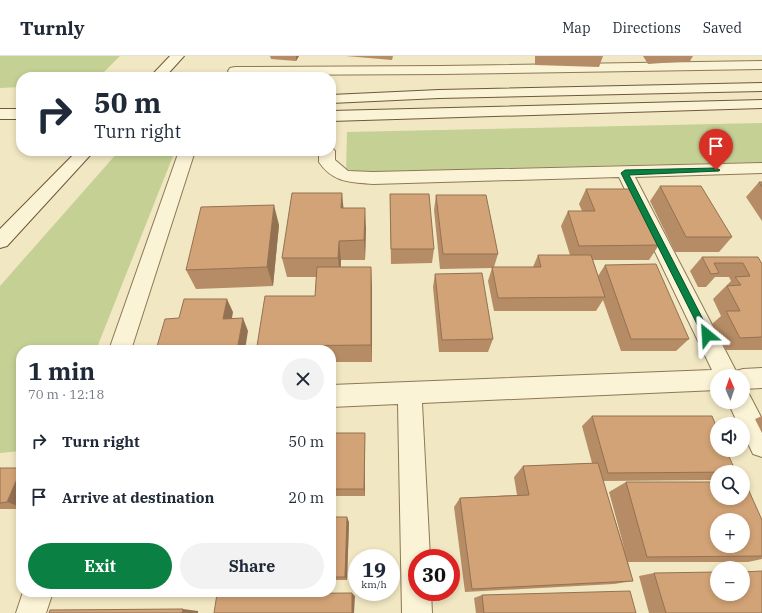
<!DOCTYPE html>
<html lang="en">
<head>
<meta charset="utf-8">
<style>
  :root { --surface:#fff; --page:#f2f2f3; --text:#1f2937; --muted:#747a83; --line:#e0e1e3; --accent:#0b8043 }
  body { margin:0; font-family:"IBM Plex Serif",serif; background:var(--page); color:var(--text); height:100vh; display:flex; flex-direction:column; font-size:15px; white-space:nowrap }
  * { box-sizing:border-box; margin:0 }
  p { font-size:13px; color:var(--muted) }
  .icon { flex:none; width:22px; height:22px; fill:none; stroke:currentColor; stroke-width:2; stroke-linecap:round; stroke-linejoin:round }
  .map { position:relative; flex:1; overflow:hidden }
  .sheet { position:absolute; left:16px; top:289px; width:320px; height:252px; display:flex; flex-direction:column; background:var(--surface); border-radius:16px; box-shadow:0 2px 6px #0003 }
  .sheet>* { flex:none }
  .guide { position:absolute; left:16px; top:16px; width:320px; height:84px; border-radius:16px; box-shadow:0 2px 6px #0003; background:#fff; color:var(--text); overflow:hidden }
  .needle { width:26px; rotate:358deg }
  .controls { position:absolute; left:710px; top:313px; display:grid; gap:8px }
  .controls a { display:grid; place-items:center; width:40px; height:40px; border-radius:50%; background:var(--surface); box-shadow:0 2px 6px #0003; font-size:20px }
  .speed { position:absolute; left:348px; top:493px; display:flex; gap:8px; font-size:20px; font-weight:700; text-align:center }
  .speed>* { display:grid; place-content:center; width:52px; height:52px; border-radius:50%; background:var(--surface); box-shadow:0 2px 6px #0003; line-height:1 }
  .speed small { font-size:10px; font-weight:400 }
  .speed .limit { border:6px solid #d22; background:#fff; color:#111 }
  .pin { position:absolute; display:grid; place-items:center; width:34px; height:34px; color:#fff; margin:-41px -17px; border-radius:50% 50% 50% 0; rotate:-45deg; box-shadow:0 0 4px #0007 }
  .pin .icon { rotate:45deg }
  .me { position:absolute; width:44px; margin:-22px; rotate:333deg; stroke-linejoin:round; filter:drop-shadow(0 0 3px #0008) }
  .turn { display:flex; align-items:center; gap:14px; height:84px; padding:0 12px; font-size:18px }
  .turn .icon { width:52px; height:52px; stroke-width:2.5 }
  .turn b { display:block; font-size:28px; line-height:34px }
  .round { display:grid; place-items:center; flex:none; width:42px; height:42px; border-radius:21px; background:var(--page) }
  .overview { display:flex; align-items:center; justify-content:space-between; height:68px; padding:0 12px }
  h1 { font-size:24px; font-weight:700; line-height:30px }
  .primary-button { display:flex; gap:8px; margin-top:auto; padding:8px 12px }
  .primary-button a { flex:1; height:46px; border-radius:24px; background:var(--accent); color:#fff; font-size:16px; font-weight:700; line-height:46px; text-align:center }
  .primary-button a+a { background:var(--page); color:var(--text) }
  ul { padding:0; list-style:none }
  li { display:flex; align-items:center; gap:12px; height:56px; padding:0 12px }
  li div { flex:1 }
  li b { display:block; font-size:15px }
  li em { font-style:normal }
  header { display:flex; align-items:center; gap:24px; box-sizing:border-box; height:56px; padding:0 20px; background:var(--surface); border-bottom:1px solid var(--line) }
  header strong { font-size:19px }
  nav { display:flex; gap:22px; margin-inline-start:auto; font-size:14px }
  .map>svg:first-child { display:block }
  .green { fill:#c5d095 }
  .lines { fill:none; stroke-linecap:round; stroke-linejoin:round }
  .street-casing { stroke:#8d7858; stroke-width:2 }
  .secondary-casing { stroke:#6e593b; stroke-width:2 }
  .street { fill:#fbf3d6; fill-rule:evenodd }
  .secondary { fill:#fbf3d6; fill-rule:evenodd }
  .wall { fill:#b58c65 }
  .shaded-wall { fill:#937253 }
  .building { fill:#d2a376; stroke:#937253; fill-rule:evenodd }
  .route { fill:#0b8043; stroke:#07532c }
</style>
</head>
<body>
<header>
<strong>Turnly</strong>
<nav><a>Map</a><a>Directions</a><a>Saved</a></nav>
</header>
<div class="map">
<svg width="762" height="557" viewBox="0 0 762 557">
  <rect width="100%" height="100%" fill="#f1e7c2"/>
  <path class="green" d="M0 0H120L99 21H21V31L0 32Z
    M762 67V106L346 116 347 76Z
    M119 95H175L96 294H21V395L0 397V230Z"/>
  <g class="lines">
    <g class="street-casing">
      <path id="street" d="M762 5V13L442 18 235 19 230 18 228 15 230 12 235 11 442 10Z
        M331 91 335 95V104L348 115 373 116 762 107V117L635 121 736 315 743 313 762 312V332L743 333V320H717V334L422 347 430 502H417V536H431L432 557H402L398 348 331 351V329L712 314 619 121 373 128C351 126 333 127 319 106V95H331Z
        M179 95H195L131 294H109Z
        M743 336 749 338 762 363V401L753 398 743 377V368H738L728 346H743Z
        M23 536H53L46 557H16Z"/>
    </g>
    <g class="secondary-casing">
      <path id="secondary" d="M170 0H184L165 21H150Z
        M762 27V35L439 42 331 47V39L439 34Z
        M762 44V52L331 65V55Z
        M0 53H21V63H0Z
        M77 95H94L7 190 0 192V173Z"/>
    </g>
    <use href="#street" class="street"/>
    <use href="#secondary" class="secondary"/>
  </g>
  <path class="wall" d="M270 0H299L296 5 271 3Z
    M346 0H393L392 4Z
    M535 0H603L599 11 535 9Z
    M643 0H693L690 5 648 8Z
    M759 126H762V165L746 141Z
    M660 130 732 181 719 196H675L650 145Z
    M586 133 659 189 649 204H593L598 220 605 209 689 283 676 295H621L603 244 596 255H494L488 225 492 212 440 213 434 154 436 139 498 198 494 211H533L538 199H570L561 170 568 155H582L579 148Z
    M390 138 434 193 432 207 391 208 390 152Z
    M343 152 366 172 365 204H341V211L372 230V306H331V294H259L257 290 315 240 316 221H287L282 202Z
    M279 169 273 230 196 233 186 214Z
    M702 201 762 208V294H725L712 268 721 260 713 243 731 225 729 221H715L706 231H698L690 215Z
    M435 218 493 283 488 296H439L433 231Z
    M592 360 717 416V424L603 425 625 495 609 436 626 426 762 464V503L748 506H628L633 525 614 528 465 536 454 451 460 442 517 439 514 421 523 410 592 407 582 370Z
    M762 360V377L755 363Z
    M331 377H365V440H331Z
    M0 412H21V453H0Z
    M331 461 349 466 347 524H331Z
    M654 517 762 557H649L639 520Z
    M482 539 636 557H476L474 542Z"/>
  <path class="shaded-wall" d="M296 0H299L296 5Z
    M342 137 344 157 341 152Z
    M274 149 279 169 273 230 267 211Z
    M365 152 366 172 365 204 364 184Z
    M339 185 341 204 340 221 338 202Z
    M371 211 372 230V306L371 289Z
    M227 243 233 256 230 275 223 263Z
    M243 262 248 275 245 294H237Z
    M365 377V440L364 433Z
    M21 414V451L7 446Z
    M347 461 349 466 347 524 345 521Z
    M352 537 355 540 354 557H352Z
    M183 553 198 555V557H182Z"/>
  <path class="building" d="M759 126H762V131Z
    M660 130H701L732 181H686Z
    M586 133H633L659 189 579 190 568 155H595Z
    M292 137H342L341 152H365L364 184 339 185 338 202H282Z
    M390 138H429L434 193H391Z
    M436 139H486L498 198H443Z
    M274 149 267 211 186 214 201 151Z
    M538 199H591L605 241 498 242 492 211H541Z
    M702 201H758L762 208V281L740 282 726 255H740L727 230 741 229 735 221 750 220 743 207H714L719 217 711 218Z
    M656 208 689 283H631L605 209Z
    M317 211H371V289L257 290 265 240H315Z
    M482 217 493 283 442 284 435 218Z
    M184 243H227L223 263 243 262 237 294H156L165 263 179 262Z
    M592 360H712L717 372V394H726L736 416 608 417Z
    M331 377H365L364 433H331Z
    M598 407 633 525 472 533 460 442 529 439 523 410Z
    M0 412H21V414L7 446 0 447Z
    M626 426H717V442H743V426H745L762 464V500L647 501ZM717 464H743V490H717Z
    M331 461H347L345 521H331Z
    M762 515V557H666L654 517 717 516V538H743V516Z
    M630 535 636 557H484L482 539Z
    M352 537V557H214L217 538Z
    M183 553 182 557H49L50 554Z"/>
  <path class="route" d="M716 112 720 114 719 115 629 119 711 279 710 282H704L621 117 625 114Z"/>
</svg>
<div class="controls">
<a><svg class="needle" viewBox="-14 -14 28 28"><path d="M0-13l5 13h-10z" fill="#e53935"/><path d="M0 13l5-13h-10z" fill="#747a83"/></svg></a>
<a><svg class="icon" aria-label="sound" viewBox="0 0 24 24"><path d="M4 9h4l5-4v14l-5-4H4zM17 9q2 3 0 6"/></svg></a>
<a><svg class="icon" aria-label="search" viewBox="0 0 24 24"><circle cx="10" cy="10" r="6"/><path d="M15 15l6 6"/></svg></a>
<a>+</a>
<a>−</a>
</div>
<div class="speed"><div>19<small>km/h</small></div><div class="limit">30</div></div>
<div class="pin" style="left:716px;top:114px;background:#d93025"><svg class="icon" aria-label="arrive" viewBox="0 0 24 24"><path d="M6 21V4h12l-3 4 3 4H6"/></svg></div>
<svg class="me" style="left:707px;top:279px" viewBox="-20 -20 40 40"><path d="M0-17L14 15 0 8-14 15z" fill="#0b8043" stroke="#fff" stroke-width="4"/></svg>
<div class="guide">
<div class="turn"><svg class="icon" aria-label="right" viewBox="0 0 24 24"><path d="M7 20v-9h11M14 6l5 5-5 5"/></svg><div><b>50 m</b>Turn right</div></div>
</div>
<section class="sheet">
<div class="overview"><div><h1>1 min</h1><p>70 m · 12:18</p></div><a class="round"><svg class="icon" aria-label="close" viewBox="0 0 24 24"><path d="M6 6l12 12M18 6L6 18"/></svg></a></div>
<ul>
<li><svg class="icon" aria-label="right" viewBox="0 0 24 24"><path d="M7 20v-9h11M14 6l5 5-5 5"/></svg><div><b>Turn right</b></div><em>50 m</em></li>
<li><svg class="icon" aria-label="arrive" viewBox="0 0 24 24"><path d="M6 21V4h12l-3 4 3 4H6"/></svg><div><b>Arrive at destination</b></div><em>20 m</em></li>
</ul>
<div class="primary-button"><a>Exit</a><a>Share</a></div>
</section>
</div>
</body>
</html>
